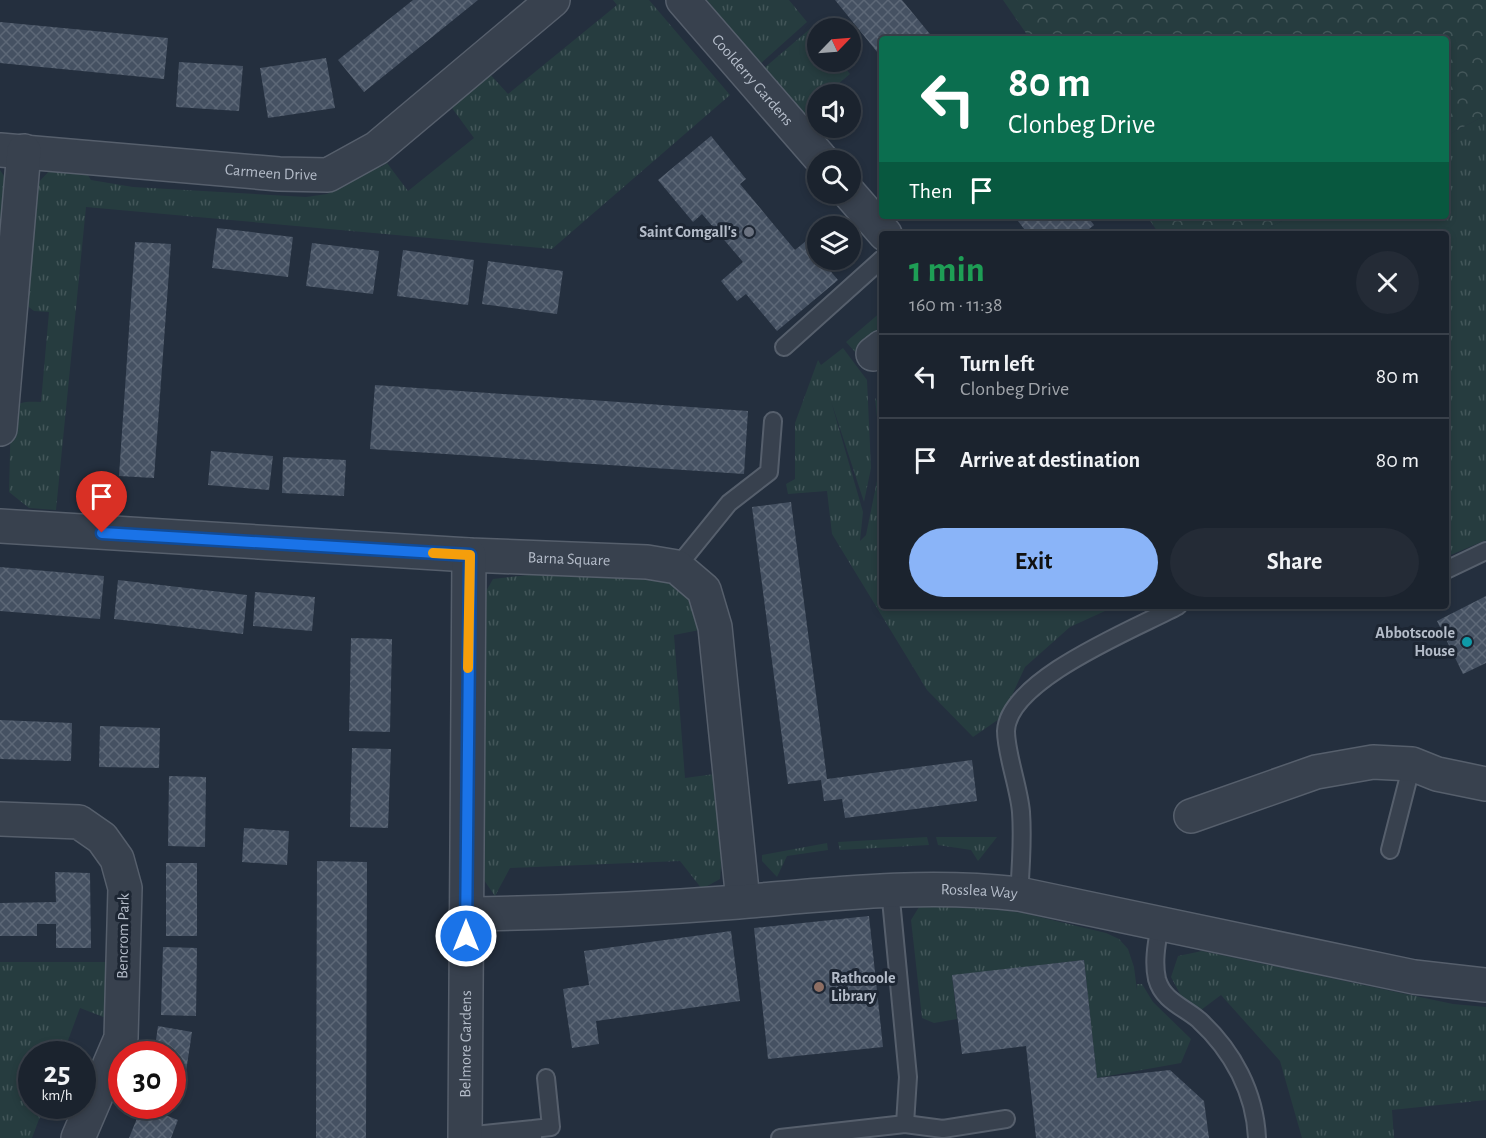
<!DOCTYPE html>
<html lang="en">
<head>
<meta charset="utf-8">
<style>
  :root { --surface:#1b232e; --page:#242b36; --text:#f1f3f6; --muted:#a0a4aa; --line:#39404a; --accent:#8ab4f8 }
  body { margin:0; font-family:"Alegreya Sans",sans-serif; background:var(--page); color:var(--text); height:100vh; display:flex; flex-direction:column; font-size:22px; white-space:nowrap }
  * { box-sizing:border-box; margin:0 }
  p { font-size:20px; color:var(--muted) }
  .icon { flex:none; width:33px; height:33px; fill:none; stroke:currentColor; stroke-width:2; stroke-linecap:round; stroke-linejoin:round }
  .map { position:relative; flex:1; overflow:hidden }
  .panel { position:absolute; left:879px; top:231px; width:570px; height:378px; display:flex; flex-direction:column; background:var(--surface); border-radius:6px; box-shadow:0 3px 9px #0003,0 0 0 2px var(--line) }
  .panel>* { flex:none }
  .hud { position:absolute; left:879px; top:36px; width:570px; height:183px; border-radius:6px; box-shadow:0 3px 9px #0003,0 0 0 2px var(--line); background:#0b6e4f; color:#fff; overflow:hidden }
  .needle { width:39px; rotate:65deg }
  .fabs { position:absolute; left:807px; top:18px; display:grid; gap:12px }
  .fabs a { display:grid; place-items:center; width:54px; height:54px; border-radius:50%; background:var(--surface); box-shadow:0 3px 9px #0003,0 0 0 2px var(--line); font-size:30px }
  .speed { position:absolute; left:18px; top:1041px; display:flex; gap:12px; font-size:30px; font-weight:700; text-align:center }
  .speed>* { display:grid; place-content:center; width:78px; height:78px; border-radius:50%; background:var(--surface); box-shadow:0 3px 9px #0003,0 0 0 2px var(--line); line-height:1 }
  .speed small { font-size:15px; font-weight:400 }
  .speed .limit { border:9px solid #d22; background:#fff; color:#111 }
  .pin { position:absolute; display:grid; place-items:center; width:51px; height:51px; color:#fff; margin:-62px -26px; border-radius:50% 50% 50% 0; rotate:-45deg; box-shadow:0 0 6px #0007 }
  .pin .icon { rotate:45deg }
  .me { position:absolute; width:66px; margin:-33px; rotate:0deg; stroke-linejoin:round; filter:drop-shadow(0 0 4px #0008) }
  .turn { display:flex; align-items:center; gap:21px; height:126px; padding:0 30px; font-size:27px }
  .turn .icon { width:78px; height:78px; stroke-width:2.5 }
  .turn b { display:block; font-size:42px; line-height:51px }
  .then { display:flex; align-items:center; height:57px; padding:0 30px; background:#0003; gap:12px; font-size:22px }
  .round { display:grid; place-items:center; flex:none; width:63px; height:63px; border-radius:32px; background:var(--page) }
  .summary { display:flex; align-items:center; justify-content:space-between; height:102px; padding:0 30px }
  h1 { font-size:36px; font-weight:700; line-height:45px; color:#1e9e55 }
  .cta { display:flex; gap:12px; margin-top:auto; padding:12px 30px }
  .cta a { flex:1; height:69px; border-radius:36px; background:var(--accent); color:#111; font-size:24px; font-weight:700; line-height:69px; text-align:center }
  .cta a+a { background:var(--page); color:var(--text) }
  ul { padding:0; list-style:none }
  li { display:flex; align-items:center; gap:18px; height:84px; padding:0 30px; border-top:2px solid var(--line) }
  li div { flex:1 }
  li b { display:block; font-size:22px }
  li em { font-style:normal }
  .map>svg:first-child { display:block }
  .grass { fill:url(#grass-tufts) }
  .park { fill:url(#park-crowns) }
  .building { fill:url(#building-cross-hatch) }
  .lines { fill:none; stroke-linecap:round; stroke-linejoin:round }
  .lane-casing { stroke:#565f6c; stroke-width:20 }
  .street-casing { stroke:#565f6c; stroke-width:36 }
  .lane { stroke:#38414e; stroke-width:16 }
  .street { stroke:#38414e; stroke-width:33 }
  .route-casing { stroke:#114b97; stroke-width:15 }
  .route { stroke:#1a73e8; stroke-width:10 }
  .slow { stroke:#f59e0b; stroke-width:10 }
  .worship-dot { fill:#6b7280; stroke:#1d2633; stroke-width:2 }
  .culture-dot { fill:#0f9aa8; stroke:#1d2633; stroke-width:2 }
  .education-dot { fill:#8d6e63; stroke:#1d2633; stroke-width:2 }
  .labels { text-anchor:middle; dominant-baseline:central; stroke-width:6; stroke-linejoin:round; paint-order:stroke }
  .street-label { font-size:16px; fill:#b4bcc9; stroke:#1d2633 }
  .poi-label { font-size:16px; font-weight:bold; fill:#b4bcc9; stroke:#1d2633; text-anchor:end }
</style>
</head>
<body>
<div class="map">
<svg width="1486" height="1138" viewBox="0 0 1486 1138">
  <defs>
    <pattern id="grass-tufts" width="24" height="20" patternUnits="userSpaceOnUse" patternTransform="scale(1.5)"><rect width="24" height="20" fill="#263c3f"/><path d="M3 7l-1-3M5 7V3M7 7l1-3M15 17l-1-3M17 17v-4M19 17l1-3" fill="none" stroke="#435659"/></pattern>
    <pattern id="park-crowns" width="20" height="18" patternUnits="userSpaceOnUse" patternTransform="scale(1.5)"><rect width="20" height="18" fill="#263c3f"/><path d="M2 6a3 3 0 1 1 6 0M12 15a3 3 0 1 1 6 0" fill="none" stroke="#435659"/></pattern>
    <pattern id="building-cross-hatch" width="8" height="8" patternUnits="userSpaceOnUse" patternTransform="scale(1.5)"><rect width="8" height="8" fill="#455162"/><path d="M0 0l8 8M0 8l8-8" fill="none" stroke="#5d6877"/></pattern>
  </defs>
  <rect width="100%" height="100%" fill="#242f3e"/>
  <path class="grass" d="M613 0H649L730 95 552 249 86 207 56 510 29 508 9 492 11 411C19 400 29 402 41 402L49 312 34 311 25 304 36 185 52 168 83 167 91 180 133 187 306 197 327 194 339 188 350 171 375 159 381 167 387 163 408 191 474 138 452 108 489 73 508 94 617 5Z
    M707 0H789L807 22 759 65Z
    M811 28 817 36 818 62H840L850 74 826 94H818L817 102 803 115 763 69Z
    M1486 115V540L1446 557V234H1257L1292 216H1446V136Z
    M0 170 6 179 0 281Z
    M882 311V332L857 354 846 342Z
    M843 348 867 380 871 468 864 502 831 401 863 512 860 541 866 535 882 456V606H1116L1070 627 1025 667 1002 717 973 737 927 690 832 534 827 491 788 494 786 484 795 479V423L818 360 821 365Z
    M875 398 882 407V454H881Z
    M528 575 655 576 690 594 715 627 674 635 685 778 729 772 720 879 702 889 680 861 510 868 495 896 479 873 481 600 493 579Z
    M927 837 929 845 840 850 838 842Z
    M936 837H997L978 861 971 850 938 845Z
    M827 843 828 850 787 856 777 877 762 861V855Z
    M936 902 1023 913 1106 933 1119 939 1128 949 1134 967 1137 990V984H1142L1153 1002 1191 1039 1181 1063 1097 1078 1084 960 952 976 957 1019 934 1023 922 1018 911 920 919 907Z
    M1202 951 1453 1004 1486 1007V1100L1392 1110 1394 1138H1302L1280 1061 1221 995 1201 1010 1181 996 1171 977 1178 956Z
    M0 962H111L106 1018 80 1008 63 1054H32V1106H44L32 1138H0Z"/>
  <path class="park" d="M1003 0H1486V115L1446 136V39H1030Z
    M1147 216H1292L1257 234H1159Z"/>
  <path class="building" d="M413 0H478L364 92 338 60Z
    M835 0H902L934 39H882V58Z
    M0 22 168 38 164 79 0 63Z
    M326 58 335 108 268 118 260 68Z
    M179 62 243 66 239 111 176 107Z
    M711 136 746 179 740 184 795 250 806 241 818 256V260H821L838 280 777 331 746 294 737 301 721 281 743 262 702 214 693 222 658 180Z
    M1014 216H1087L1094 225 1083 234H1028Z
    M217 228 293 237 288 277 212 268Z
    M135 242 171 244 154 478 119 476Z
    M312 243 379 251 373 294 306 286Z
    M403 250 474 260 468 305 397 296Z
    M488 261 563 271 557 314 482 304Z
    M375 385 748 411 744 474 370 449Z
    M211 451 273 456 269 490 208 485Z
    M283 457 346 460 344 496 282 493Z
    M791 502 827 779 972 760 977 801 845 818 842 799 824 801 821 780 788 784 752 507Z
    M0 567 104 576 100 619 0 611Z
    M118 580 247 595 243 634 114 619Z
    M255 592 315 597 312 631 253 626Z
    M1486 596V663L1463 674 1437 621Z
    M351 638 392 639 390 732 349 731Z
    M0 720 72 723 71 761 0 759Z
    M100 726 160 728 159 768 99 767Z
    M352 748 391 749 388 828 350 827Z
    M169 776 206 777 205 847 168 846Z
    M244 828 289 831 287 865 242 862Z
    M317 861 367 862 366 1138H316Z
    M166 863H197V936H166Z
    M55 872 90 873 91 948H56V924H37V936H0V903L56 902Z
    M869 916 883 1047 768 1059 754 928Z
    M731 931 740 1001 596 1021 599 1044 572 1048 563 989 589 985 584 951Z
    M163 947 197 948 196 1016 161 1015Z
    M1084 960 1097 1078 1170 1070 1204 1101 1209 1138H1036L1026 1046 962 1054 952 975Z
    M158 1026 192 1032 183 1091 172 1090V1054H154Z
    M142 1106 178 1120 171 1138H129Z"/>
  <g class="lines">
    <g class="lane-casing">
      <path id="lane" d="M784 347 882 259
        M677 567 729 503 769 472 773 421
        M1446 570 1486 551
        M1390 850 1412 764
        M890 889 908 1077 905 1124
        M1019 894C1021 867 1023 839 1021 812 1019 787 1006 754 1006 731 1008 679 1137 628 1178 606
        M1160 924C1157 942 1153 961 1157 979 1163 1001 1184 1007 1199 1020 1233 1051 1255 1093 1257 1138
        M533 1129 551 1127 546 1078
        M465 1136 533 1129V1138
        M780 1138 905 1124 943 1129 1006 1119"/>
    </g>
    <g class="street-casing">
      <g id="street">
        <path id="s1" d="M683 0 822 160"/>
        <path id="s2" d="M0 150 279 174 328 175 377 148 553 0"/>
        <path d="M850 194 885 234"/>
        <path d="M873 354 882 347"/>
        <path d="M0 429 24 151"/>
        <path id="s3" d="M0 526 469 555 647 562 677 567 704 590 715 627 743 901"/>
        <path d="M1191 816 1316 772 1373 762 1412 764 1437 774 1486 784"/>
        <path d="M0 819 79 822 102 838 117 859 125 888 121 1038 78 1138"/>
        <path id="s4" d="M466 914C556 913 648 909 738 902 832 894 925 883 1019 894L1414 977 1486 985"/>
        <path id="s5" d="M465 1138 469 555"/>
      </g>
    </g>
    <use href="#lane" class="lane"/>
    <use href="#street" class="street"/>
  </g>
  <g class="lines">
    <g class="route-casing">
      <path id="route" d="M102 533 470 555 466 936"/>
    </g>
    <use href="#route" class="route"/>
    <path class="slow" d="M433 553 470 555 468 668"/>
  </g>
  <circle class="worship-dot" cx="749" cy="232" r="6"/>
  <circle class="culture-dot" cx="1467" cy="642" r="6"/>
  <circle class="education-dot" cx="819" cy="987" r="6"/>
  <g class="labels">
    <g class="street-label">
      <text stroke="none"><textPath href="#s1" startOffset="106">Coolderry Gardens</textPath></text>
      <text stroke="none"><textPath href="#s2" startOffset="272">Carmeen Drive</textPath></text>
      <text stroke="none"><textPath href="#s3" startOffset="570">Barna Square</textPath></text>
      <text stroke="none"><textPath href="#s4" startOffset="514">Rosslea Way</textPath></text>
      <text transform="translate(123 936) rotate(-89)">Bencrom Park</text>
      <text stroke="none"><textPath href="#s5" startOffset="94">Belmore Gardens</textPath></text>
    </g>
    <g class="poi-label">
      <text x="737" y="232">Saint Comgall's</text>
      <text x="1455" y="633">Abbotscoole<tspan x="1455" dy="18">House</tspan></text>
      <text x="831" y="978" text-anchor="start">Rathcoole<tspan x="831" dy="18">Library</tspan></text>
    </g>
  </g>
</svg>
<div class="fabs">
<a><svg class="needle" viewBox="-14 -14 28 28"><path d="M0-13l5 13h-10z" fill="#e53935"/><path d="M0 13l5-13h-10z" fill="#a0a4aa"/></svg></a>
<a><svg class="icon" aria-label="sound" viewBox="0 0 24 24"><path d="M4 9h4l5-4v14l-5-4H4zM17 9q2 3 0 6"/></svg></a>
<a><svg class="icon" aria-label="search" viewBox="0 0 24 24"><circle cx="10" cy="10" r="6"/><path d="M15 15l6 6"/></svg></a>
<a><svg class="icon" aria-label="layers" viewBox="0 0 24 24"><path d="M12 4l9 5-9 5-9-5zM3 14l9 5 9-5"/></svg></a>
</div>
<div class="speed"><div>25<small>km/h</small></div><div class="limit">30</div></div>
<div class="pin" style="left:102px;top:533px;background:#d93025"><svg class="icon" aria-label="arrive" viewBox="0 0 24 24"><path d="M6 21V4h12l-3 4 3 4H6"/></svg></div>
<svg class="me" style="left:466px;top:936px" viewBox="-20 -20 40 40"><circle r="17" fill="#1a73e8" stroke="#fff" stroke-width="3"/><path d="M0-11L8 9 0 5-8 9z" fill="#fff"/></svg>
<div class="hud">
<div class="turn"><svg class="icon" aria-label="left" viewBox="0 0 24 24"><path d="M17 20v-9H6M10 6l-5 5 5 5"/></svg><div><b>80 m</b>Clonbeg Drive</div></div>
<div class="then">Then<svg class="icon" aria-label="arrive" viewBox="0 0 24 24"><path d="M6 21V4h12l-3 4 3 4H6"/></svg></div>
</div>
<section class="panel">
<div class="summary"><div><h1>1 min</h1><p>160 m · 11:38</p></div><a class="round"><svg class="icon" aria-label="close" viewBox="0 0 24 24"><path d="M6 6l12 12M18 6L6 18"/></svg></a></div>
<ul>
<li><svg class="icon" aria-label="left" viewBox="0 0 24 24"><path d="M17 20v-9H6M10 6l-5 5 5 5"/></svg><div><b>Turn left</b><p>Clonbeg Drive</p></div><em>80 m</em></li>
<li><svg class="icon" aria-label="arrive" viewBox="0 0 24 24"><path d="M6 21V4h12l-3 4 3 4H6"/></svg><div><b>Arrive at destination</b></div><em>80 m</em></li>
</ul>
<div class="cta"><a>Exit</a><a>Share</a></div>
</section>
</div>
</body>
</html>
